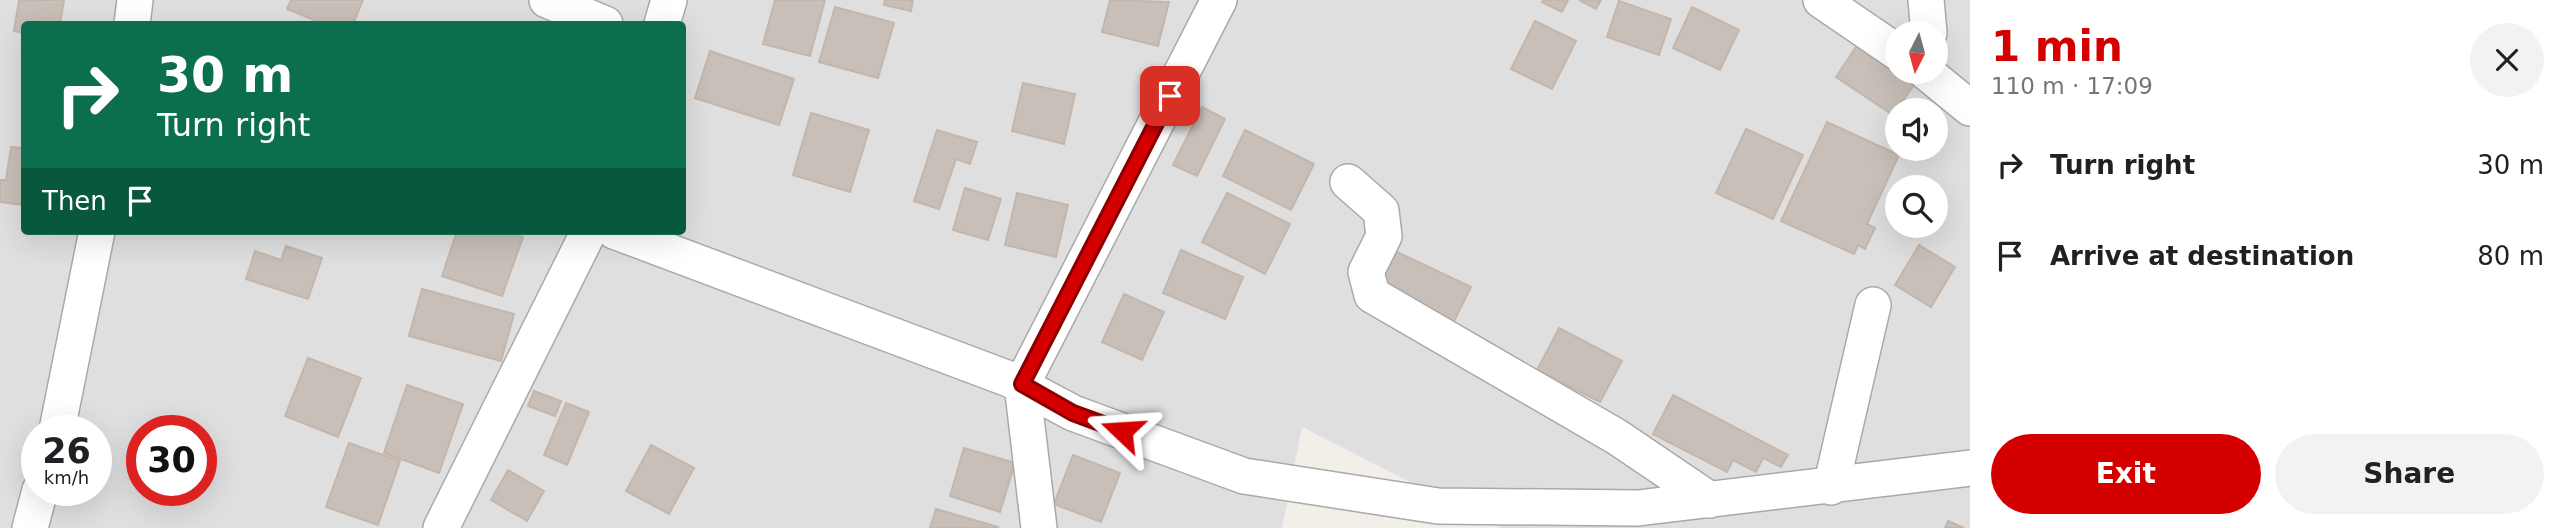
<!DOCTYPE html>
<html lang="en">
<head>
<meta charset="utf-8">
<style>
  :root { --surface:#fff; --page:#f2f2f2; --text:#202124; --muted:#757577; --accent:#d40000 }
  body { margin:0; font-family:"DejaVu Sans",sans-serif; background:var(--page); color:var(--text); height:100vh; display:flex; flex-direction:column; font-size:26px; white-space:nowrap }
  * { box-sizing:border-box; margin:0 }
  p { font-size:23px; color:var(--muted) }
  .icon { flex:none; width:38px; height:38px; fill:none; stroke:currentColor; stroke-width:2; stroke-linecap:round; stroke-linejoin:round }
  .map { position:relative; flex:1; overflow:hidden }
  .details { display:flex; flex-direction:column; background:var(--surface); width:595px }
  .details>* { flex:none }
  .guide { position:absolute; left:21px; top:21px; width:665px; height:214px; border-radius:7px; box-shadow:0 7px 28px #0002; background:#0b6e4f; color:#fff; overflow:hidden }
  .needle { width:46px; rotate:186deg }
  .buttons { position:absolute; left:1885px; top:21px; display:grid; gap:14px }
  .buttons a { display:grid; place-items:center; width:63px; height:63px; border-radius:50%; background:var(--surface); box-shadow:0 7px 28px #0002; font-size:35px }
  .speed { position:absolute; left:21px; top:415px; display:flex; gap:14px; font-size:35px; font-weight:700; text-align:center }
  .speed>* { display:grid; place-content:center; width:91px; height:91px; border-radius:50%; background:var(--surface); box-shadow:0 7px 28px #0002; line-height:1 }
  .speed small { font-size:18px; font-weight:400 }
  .speed .limit { border:10px solid #d22; background:#fff; color:#111 }
  .pin { position:absolute; display:grid; place-items:center; width:60px; height:60px; color:#fff; margin:-30px; border-radius:14px; box-shadow:0 4px 10px #0006 }
  .me { position:absolute; width:77px; margin:-38px; rotate:290deg; stroke-linejoin:round; filter:drop-shadow(0 0 5px #0008) }
  .turn { display:flex; align-items:center; gap:24px; height:147px; padding:0 21px; font-size:32px }
  .turn .icon { width:91px; height:91px; stroke-width:2.5 }
  .turn b { display:block; font-size:49px; line-height:60px }
  .then { display:flex; align-items:center; height:66px; padding:0 21px; background:#0003; gap:14px; font-size:26px }
  .round { display:grid; place-items:center; flex:none; width:74px; height:74px; border-radius:37px; background:var(--page) }
  .summary { display:flex; align-items:center; justify-content:space-between; height:119px; padding:0 21px }
  h1 { font-size:42px; font-weight:800; line-height:52px; color:var(--accent) }
  .button { display:flex; gap:14px; margin-top:auto; padding:14px 21px }
  .button a { flex:1; height:80px; border-radius:42px; background:var(--accent); color:#fff; font-size:28px; font-weight:800; line-height:80px; text-align:center }
  .button a+a { background:var(--page); color:var(--text) }
  ul { padding:0; list-style:none }
  li { display:flex; align-items:center; gap:21px; height:91px; padding:0 21px }
  li div { flex:1 }
  li b { display:block; font-size:26px }
  li em { font-style:normal }
  main { display:flex; flex:1; min-height:0 }
  .map>svg:first-child { display:block }
  .residential { fill:#e0dfdf; fill-rule:evenodd }
  .building { fill:#c7bfb8; stroke:#c4b6ab; stroke-width:2 }
  .lines { fill:none; stroke-linecap:round; stroke-linejoin:round }
  .minor-casing { stroke:#a9a9a9; stroke-width:38 }
  .minor { stroke:#fff; stroke-width:35 }
  .route-casing { stroke:#8a0000; stroke-width:18 }
  .route { stroke:#d40000; stroke-width:12 }
</style>
</head>
<body>
<main>
<div class="map">
<svg width="1970" height="528" viewBox="0 0 1970 528">
  <rect width="100%" height="100%" fill="#f2efe9"/>
  <path class="residential" d="M0 0H1970V528H1501L1302 427 1282 528H0ZM24 24H682V231H24ZM1897 33H1936V72H1897ZM1897 110H1936V149H1897ZM1897 187H1936V226H1897ZM37 430H96V490H37ZM142 430H201V490H142Z"/>
  <path class="building" d="M19 0H64L60 24H24V33L14 31Z
    M291 0H363L353 24H324L287 9Z
    M775 0H825L810 56 763 44Z
    M885 0H913L911 11 884 5Z
    M1110 0 1169 2 1158 46 1102 32Z
    M1543 0H1568L1562 12 1542 2Z
    M1579 0H1601L1596 9Z
    M1619 1 1671 19 1659 55 1607 37Z
    M835 7 894 23 878 78 819 62Z
    M1692 7 1739 30 1720 70 1673 48Z
    M1535 21 1576 41 1552 89 1511 69Z
    M1858 44 1916 82 1893 115 1836 77Z
    M710 51 794 79 779 125 695 98Z
    M1023 83 1075 94 1064 144 1012 131Z
    M1202 107 1225 119 1197 176 1173 165Z
    M811 113 869 130 850 192 793 175Z
    M1827 122 1899 155 1867 224 1875 228 1865 249 1858 245 1854 254 1781 221Z
    M1746 129 1803 155 1773 219 1716 193Z
    M937 130 977 142 970 164 956 159 939 209 914 201Z
    M1245 130 1314 164 1291 210 1223 176Z
    M11 147 24 148V205L0 202V180H6Z
    M965 188 1001 199 988 240 953 230Z
    M1017 193 1068 205 1056 257 1005 245Z
    M1227 193 1290 224 1265 274 1202 242Z
    M457 231H507L523 237 502 296 442 276Z
    M1919 245 1955 267 1931 307 1895 285Z
    M286 246 322 258 308 299 246 279 255 251 281 260Z
    M1181 250 1243 277 1225 319 1163 293Z
    M1395 251 1471 287 1452 325 1377 289Z
    M422 289 514 314 501 361 409 336Z
    M1124 294 1164 312 1142 360 1102 342Z
    M1559 328 1622 361 1600 402 1537 370Z
    M308 358 361 378 338 437 285 416Z
    M407 385 463 404 439 473 384 453Z
    M534 391 561 401 555 416 528 406Z
    M1673 395 1788 455 1781 467 1763 458 1756 472 1733 460 1727 472 1653 434Z
    M566 403 589 412 567 465 544 455Z
    M349 443 400 461 378 525 326 507Z
    M651 445 694 468 669 514 626 491Z
    M964 448 1015 463 1000 512 950 496Z
    M1073 455 1120 473 1101 522 1054 504Z
    M508 470 544 491 527 521 491 500Z
    M936 509 998 527 997 528H930Z
    M1948 521 1964 528H1945Z"/>
  <g class="lines">
    <g class="minor-casing">
      <path id="minor" d="M547 0 605 24
        M1821 0 1897 52
        M1926 0 1929 33
        M132 24 135 0
        M662 24 669 0
        M1926 72 1970 108
        M1348 182 1381 211 1384 236 1366 272 1372 295 1617 437 1710 500
        M614 231 1009 379 1073 413 1244 476 1438 506 1638 508 1970 468
        M57 430 97 231
        M1831 487 1873 305
        M30 528 40 490
        M441 528 589 231
        M1039 528 1022 384 1219 0"/>
    </g>
    <use href="#minor" class="minor"/>
  </g>
  <g class="lines">
    <g class="route-casing">
      <path id="route" d="M1122 431 1073 413 1022 384 1170 96"/>
    </g>
    <use href="#route" class="route"/>
  </g>
</svg>
<div class="buttons">
<a><svg class="needle" viewBox="-14 -14 28 28"><path d="M0-13l5 13h-10z" fill="#e53935"/><path d="M0 13l5-13h-10z" fill="#757577"/></svg></a>
<a><svg class="icon" aria-label="sound" viewBox="0 0 24 24"><path d="M4 9h4l5-4v14l-5-4H4zM17 9q2 3 0 6"/></svg></a>
<a><svg class="icon" aria-label="search" viewBox="0 0 24 24"><circle cx="10" cy="10" r="6"/><path d="M15 15l6 6"/></svg></a>
</div>
<div class="speed"><div>26<small>km/h</small></div><div class="limit">30</div></div>
<div class="pin" style="left:1170px;top:96px;background:#d93025"><svg class="icon" aria-label="arrive" viewBox="0 0 24 24"><path d="M6 21V4h12l-3 4 3 4H6"/></svg></div>
<svg class="me" style="left:1122px;top:431px" viewBox="-20 -20 40 40"><path d="M0-17L14 15 0 8-14 15z" fill="#d40000" stroke="#fff" stroke-width="4"/></svg>
<div class="guide">
<div class="turn"><svg class="icon" aria-label="right" viewBox="0 0 24 24"><path d="M7 20v-9h11M14 6l5 5-5 5"/></svg><div><b>30 m</b>Turn right</div></div>
<div class="then">Then<svg class="icon" aria-label="arrive" viewBox="0 0 24 24"><path d="M6 21V4h12l-3 4 3 4H6"/></svg></div>
</div>
</div>
<section class="details">
<div class="summary"><div><h1>1 min</h1><p>110 m · 17:09</p></div><a class="round"><svg class="icon" aria-label="close" viewBox="0 0 24 24"><path d="M6 6l12 12M18 6L6 18"/></svg></a></div>
<ul>
<li><svg class="icon" aria-label="right" viewBox="0 0 24 24"><path d="M7 20v-9h11M14 6l5 5-5 5"/></svg><div><b>Turn right</b></div><em>30 m</em></li>
<li><svg class="icon" aria-label="arrive" viewBox="0 0 24 24"><path d="M6 21V4h12l-3 4 3 4H6"/></svg><div><b>Arrive at destination</b></div><em>80 m</em></li>
</ul>
<div class="button"><a>Exit</a><a>Share</a></div>
</section>
</main>
</body>
</html>
